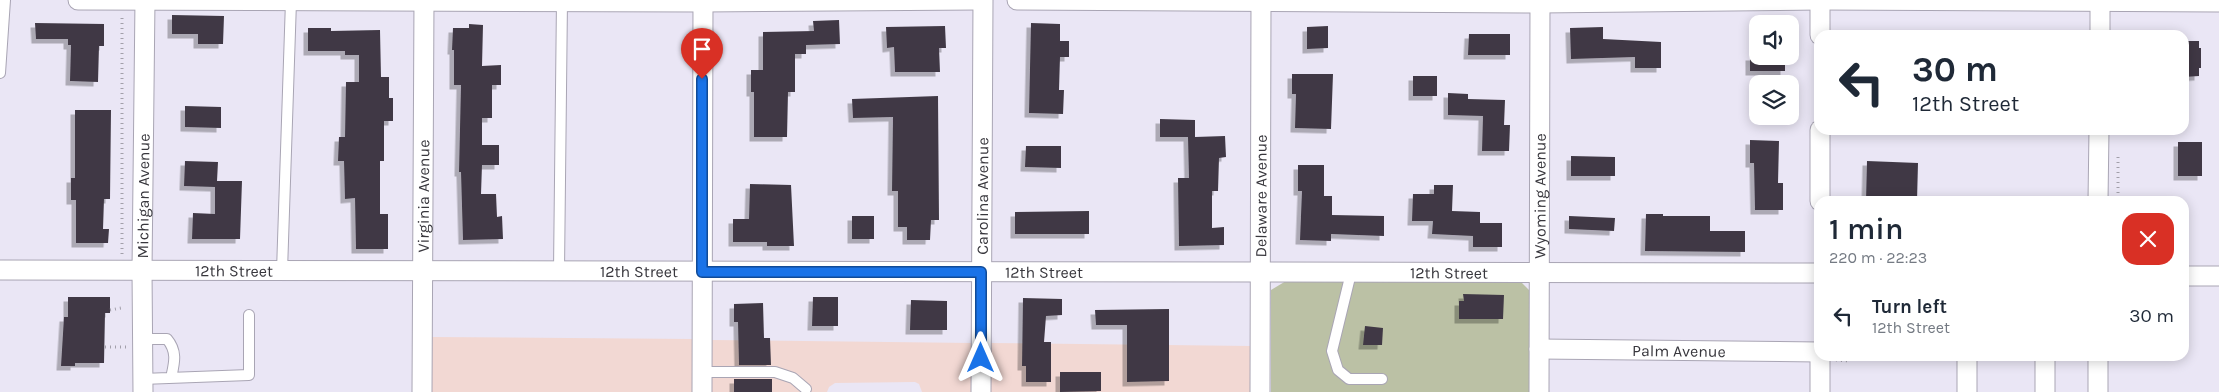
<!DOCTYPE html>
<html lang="en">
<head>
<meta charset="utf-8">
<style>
  :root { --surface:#fff; --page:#f2f2f3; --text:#1f2937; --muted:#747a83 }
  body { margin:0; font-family:Karla,sans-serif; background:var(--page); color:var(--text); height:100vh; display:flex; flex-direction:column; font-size:19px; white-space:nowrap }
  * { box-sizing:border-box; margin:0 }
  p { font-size:16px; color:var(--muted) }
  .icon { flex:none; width:28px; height:28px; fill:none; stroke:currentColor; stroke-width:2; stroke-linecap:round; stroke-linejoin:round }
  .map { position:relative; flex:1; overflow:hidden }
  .side { position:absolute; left:1814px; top:196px; width:375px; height:165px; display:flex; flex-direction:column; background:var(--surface); border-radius:15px; box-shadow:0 2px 12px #0003 }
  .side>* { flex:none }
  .hud { position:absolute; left:1814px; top:30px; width:375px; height:105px; border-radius:15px; box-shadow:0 2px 12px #0003; background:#fff; color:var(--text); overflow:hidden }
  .fabs { position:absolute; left:1749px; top:15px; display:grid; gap:10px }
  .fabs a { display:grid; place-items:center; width:50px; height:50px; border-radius:10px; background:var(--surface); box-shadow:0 2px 12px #0003; font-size:25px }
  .pin { position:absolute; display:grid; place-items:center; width:42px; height:42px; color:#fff; margin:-51px -21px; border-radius:50% 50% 50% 0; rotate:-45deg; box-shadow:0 0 5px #0007 }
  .pin .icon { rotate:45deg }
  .me { position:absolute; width:55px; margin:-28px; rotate:0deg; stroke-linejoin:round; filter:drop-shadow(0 0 4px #0008) }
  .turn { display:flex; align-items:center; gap:18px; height:105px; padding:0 15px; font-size:22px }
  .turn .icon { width:65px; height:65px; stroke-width:2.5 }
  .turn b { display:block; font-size:35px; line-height:42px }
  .round { display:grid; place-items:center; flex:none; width:52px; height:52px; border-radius:15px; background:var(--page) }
  .head { display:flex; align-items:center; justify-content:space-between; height:85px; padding:0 15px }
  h1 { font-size:30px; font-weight:600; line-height:38px }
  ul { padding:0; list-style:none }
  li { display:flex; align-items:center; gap:15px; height:70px; padding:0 15px }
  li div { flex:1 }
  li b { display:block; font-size:19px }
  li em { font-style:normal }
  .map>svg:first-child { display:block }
  .commercial { fill:#f2d8d3 }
  .green { fill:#bbc1a5 }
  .building { fill:#403945; filter:url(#shadow) }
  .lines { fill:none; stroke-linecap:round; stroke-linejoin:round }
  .service-casing { stroke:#a9a5b4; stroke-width:12 }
  .minor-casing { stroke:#a9a5b4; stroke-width:21 }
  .path { stroke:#a29faa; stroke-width:3; stroke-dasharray:1 4; stroke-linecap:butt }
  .service { stroke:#fff; stroke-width:10 }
  .minor { stroke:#fff; stroke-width:19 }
  .route-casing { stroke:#114b97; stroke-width:12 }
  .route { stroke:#1a73e8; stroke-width:9 }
  .labels { text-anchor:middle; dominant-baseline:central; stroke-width:5; stroke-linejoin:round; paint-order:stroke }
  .street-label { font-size:16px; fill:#38373d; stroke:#f7f4fe }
</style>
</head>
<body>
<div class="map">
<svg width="2219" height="392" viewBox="0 0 2219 392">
  <defs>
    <filter id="shadow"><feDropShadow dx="-4.5" dy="4.5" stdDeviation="0" flood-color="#0004"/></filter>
  </defs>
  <rect width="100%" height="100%" fill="#eae6f5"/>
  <path class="commercial" d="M431 337 693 339V392H431Z
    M710 340 972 343V392H922L919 384 915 382 835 383 829 387 827 392H711Z
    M990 343 1251 346V392H990Z"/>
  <path class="green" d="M1513 280 1521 282 1530 291 1531 392H1271V290L1286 281Z"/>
  <path class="building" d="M172 15 224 16 223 44H198V34H172Z
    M839 20 840 44 806 45V54H795V92H788L787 137H754V92H751V70H763V32L814 31 813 21Z
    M35 23 104 24V46H99L98 82 70 81 71 45H68V39H36Z
    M1031 23 1060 24V41H1069V57H1060L1059 90H1064L1063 114 1029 113Z
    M469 24 483 25 482 66 501 65V85H492V118H482V145H499V165H482L481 194H496L497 217 502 216 503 239 463 240 461 172H459L461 85H454V50H452L453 28H469Z
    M945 26 946 48H939L940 72H895L894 47 887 48 886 27Z
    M1328 26V48L1307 49V27Z
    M1603 27V39L1661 42V68H1635V57L1571 59 1570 28Z
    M308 28H331V31L380 30 381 77H389V98H393V121H384V161H380V214H388V249H356L355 198 345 199 344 161H338L339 137H345L346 82H359V55H345V51H308Z
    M1469 34H1510V55H1468Z
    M2184 41H2199V48H2201V68H2199V76L2184 77Z
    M1750 56H1785V71H1750Z
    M1292 74H1333L1331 129 1295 128 1296 94H1292Z
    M1413 76H1437V96H1413Z
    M1448 93 1468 94V99L1505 100 1504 125H1510L1509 151H1482L1483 116 1448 115Z
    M938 96 939 220H931L930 240H907V227H898V191H892L893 117 853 118 852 99Z
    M185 106 221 107V128L185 127Z
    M75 110H111L110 199H104L103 229H109L108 243H76V200H71V178H75Z
    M1160 119 1195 120V137L1225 136 1226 157 1219 158 1218 191H1212V228L1224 227V245L1179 246 1178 178H1189L1188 137H1160Z
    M1750 140 1779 141 1778 183H1783V210H1755L1754 163H1750Z
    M2178 142H2202V176H2178Z
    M1026 146H1061V168L1025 167Z
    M1571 156 1615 157V176H1571Z
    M185 161 218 162 217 181H242L240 239H192L193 213 215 214V187L184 186Z
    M1867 161 1918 163 1917 201H1866Z
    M1298 165H1324V196H1332V215L1384 216V236L1331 234V241L1300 240 1302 191H1298Z
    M750 184 791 185 794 246H767V242H733V219H749Z
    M1434 185H1453L1452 211 1480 212V223H1502V247H1473V236L1432 234 1433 221H1412L1413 194H1434Z
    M1089 211V234H1015V212Z
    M1646 214H1663V216H1710V231H1745V252L1645 251Z
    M852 216H874V239H852Z
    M1569 216 1615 218 1614 231 1569 229Z
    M1463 294 1504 295 1503 319H1459V301H1464Z
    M68 297H110V313H105L104 363H75V366H61L64 317H68Z
    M813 297H838V326H812Z
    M1023 298 1062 299V315L1046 316 1044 342H1051V382H1026V366H1022Z
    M911 300 947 301V330H910Z
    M763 303 764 338H770L771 365H739L738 322H734V304Z
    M1169 309V381L1127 382V325H1096L1095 310Z
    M1365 326 1383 328 1382 345H1363Z
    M1060 372H1101V391L1060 392Z
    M734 379H772V392H734Z"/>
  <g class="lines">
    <g class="service-casing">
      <path id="service" d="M0 73 5 0
        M282 271 291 1
        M559 271 562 0
        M1351 273 1332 351 1338 370 1349 379H1382
        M142 339H167C178 352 174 364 171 378
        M702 372H775L793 378 806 389
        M142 379 249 375V315"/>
    </g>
    <g class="minor-casing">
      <g id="minor">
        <path d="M78 0 703 2 979 0"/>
        <path d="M1017 0 1540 3 1820 0 2219 2"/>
        <path d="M1820 35V0"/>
        <path d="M2100 35V0"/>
        <path d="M1820 201V130"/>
        <path d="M2098 201 2099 130"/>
        <path id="s1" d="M0 270 1819 273"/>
        <path d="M2184 276H2219"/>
        <path id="s2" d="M1539 349 1819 352"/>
        <path d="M1820 356V392"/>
        <path d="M2045 356V392"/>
        <path d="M2098 356V392"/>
        <path id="s3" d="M143 392 142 270 145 0"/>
        <path id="s4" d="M422 392 424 0"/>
        <path d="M702 392 703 0"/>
        <path id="s5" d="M981 392 983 0"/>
        <path id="s6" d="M1260 392 1261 0"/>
        <path id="s7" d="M1539 392 1540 0"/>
        <path d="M1967 392V356"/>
      </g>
    </g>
    <path class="path" d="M2118 157V201
      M122 254V17
      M110 310 121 308
      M105 347H127
      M1836 360 1849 361"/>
    <use href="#service" class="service"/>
    <use href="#minor" class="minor"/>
  </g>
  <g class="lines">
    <g class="route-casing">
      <path id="route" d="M702 79V272H981V358"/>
    </g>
    <use href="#route" class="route"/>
  </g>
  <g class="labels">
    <g class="street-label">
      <text stroke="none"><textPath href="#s3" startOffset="196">Michigan Avenue</textPath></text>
      <text stroke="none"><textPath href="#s4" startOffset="196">Virginia Avenue</textPath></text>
      <text stroke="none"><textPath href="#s5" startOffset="196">Carolina Avenue</textPath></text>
      <text stroke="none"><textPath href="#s6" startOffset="196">Delaware Avenue</textPath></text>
      <text stroke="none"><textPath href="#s7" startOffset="196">Wyoming Avenue</textPath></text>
      <text stroke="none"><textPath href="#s1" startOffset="234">12th Street</textPath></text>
      <text stroke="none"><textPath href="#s1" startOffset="639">12th Street</textPath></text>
      <text stroke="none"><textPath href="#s1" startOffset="1044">12th Street</textPath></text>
      <text stroke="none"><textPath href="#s1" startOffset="1449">12th Street</textPath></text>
      <text stroke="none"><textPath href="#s2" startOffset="140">Palm Avenue</textPath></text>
    </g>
  </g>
</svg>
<div class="fabs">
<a><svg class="icon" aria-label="sound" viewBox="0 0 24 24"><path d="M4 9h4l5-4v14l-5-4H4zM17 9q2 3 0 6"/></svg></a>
<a><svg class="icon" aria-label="layers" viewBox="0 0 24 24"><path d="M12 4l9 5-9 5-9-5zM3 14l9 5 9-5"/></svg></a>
</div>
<div class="pin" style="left:702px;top:79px;background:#d93025"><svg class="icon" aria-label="arrive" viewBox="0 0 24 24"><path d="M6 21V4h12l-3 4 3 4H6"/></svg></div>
<svg class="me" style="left:981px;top:358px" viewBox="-20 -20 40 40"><path d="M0-17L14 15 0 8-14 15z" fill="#1a73e8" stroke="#fff" stroke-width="4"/></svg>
<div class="hud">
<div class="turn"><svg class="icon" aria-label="left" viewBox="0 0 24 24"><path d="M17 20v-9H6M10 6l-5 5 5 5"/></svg><div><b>30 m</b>12th Street</div></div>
</div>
<section class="side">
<div class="head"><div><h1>1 min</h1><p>220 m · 22:23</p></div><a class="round" style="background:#d93025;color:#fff"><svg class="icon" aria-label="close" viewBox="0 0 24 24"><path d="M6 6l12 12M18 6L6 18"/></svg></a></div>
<ul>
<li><svg class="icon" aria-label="left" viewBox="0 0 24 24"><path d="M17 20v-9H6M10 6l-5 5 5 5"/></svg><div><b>Turn left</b><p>12th Street</p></div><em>30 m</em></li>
</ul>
</section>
</div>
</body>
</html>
